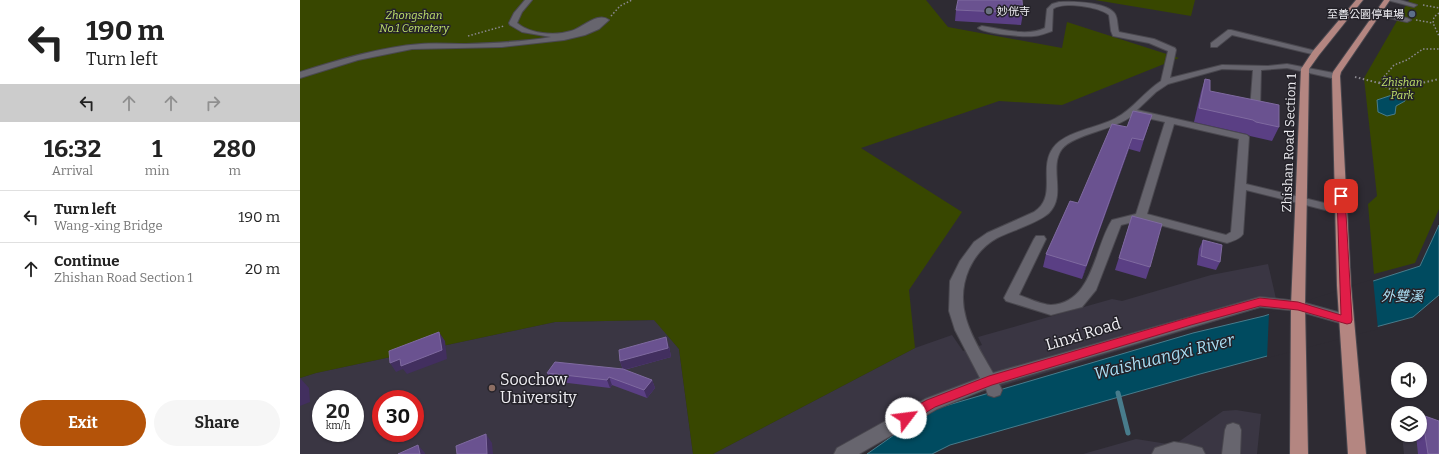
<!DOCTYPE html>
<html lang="en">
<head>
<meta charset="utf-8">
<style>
  :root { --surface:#fff; --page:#f6f6f6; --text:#222; --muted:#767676; --line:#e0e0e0; --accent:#b45309 }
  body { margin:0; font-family:Bitter,"Noto Sans TC",serif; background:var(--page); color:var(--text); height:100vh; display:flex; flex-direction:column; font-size:15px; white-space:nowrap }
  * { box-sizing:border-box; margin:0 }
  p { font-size:13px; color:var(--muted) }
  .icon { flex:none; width:22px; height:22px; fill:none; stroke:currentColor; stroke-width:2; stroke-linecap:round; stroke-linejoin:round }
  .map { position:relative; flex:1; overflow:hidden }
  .sheet { display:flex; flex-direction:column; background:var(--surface); width:300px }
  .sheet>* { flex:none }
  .hud { background:#fff; color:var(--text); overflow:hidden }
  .buttons { position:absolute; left:1091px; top:362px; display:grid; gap:8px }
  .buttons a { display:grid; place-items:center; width:36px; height:36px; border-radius:50%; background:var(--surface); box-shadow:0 1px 3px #0004; font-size:20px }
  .speed { position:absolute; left:12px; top:390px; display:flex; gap:8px; font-size:20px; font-weight:700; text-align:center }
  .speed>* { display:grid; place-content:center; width:52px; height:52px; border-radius:50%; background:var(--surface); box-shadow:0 1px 3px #0004; line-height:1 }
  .speed small { font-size:10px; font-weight:400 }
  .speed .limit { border:6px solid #d22; background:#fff; color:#111 }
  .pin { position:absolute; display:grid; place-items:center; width:34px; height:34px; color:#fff; margin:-17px; border-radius:8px; box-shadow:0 2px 6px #0006 }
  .me { position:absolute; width:44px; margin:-22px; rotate:60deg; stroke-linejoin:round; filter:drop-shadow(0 0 3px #0008) }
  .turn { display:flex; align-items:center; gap:14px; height:84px; padding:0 20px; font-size:18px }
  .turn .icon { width:52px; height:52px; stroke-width:2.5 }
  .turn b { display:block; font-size:28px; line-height:34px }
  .lanes { display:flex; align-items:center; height:38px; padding:0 20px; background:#0003; justify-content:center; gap:20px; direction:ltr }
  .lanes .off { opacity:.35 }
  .eta { display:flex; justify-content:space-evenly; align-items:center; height:68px; text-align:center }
  .eta b { font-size:24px; font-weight:700; line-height:28px }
  .button { display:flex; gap:8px; margin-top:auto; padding:8px 20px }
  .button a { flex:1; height:46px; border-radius:24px; background:var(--accent); color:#fff; font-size:16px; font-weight:700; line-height:46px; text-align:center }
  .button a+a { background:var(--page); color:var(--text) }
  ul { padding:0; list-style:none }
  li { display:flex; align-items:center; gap:12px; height:52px; padding:0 20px; border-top:1px solid var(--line) }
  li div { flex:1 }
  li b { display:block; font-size:15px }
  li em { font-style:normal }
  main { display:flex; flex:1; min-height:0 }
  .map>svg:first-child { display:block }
  .built { fill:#3a3643; fill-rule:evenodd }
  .green { fill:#384700 }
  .water { fill:#004b60; stroke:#487c8c }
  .pier { fill:#2e2b33 }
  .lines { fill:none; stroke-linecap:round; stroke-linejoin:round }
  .stream { stroke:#487c8c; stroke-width:5 }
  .minor-casing { stroke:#4a484f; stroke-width:2 }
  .major-casing { stroke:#4a484f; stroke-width:2 }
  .path-far1 { stroke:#8b8990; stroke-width:1.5; stroke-dasharray:1.5 2; stroke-linecap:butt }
  .path { stroke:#8b8990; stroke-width:2; stroke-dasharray:1.5 2.5; stroke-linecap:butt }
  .minor { fill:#67656e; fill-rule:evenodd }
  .major { fill:#b48681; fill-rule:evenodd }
  .wall { fill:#5a3f84 }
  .shaded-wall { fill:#422f5f }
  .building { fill:#6a5290; stroke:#7f6aa0 }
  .route { fill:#e11d48; stroke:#92132f }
  .worship-dot { fill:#6b7280; stroke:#242229; stroke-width:1.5 }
  .service-dot { fill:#5c6f8a; stroke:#242229; stroke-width:1.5 }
  .education-dot { fill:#8d6e63; stroke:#242229; stroke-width:1.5 }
  .labels { text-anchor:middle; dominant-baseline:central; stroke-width:3; stroke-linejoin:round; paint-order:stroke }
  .far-poi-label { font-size:11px; fill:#efeef3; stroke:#242229; text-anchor:start }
  .far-park-label { font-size:11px; font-style:italic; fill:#c2e46c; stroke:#242229 }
  .street-label { font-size:13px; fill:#efeef3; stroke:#242229 }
  .water-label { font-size:14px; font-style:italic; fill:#aadef3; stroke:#242229 }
  .near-street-label { font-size:16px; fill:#efeef3; stroke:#242229 }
  .near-poi-label { font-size:16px; fill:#efeef3; stroke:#242229; text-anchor:start }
  .near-water-label { font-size:17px; font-style:italic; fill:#aadef3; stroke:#242229 }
</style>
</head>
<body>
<main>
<section class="sheet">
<div class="hud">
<div class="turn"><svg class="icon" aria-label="left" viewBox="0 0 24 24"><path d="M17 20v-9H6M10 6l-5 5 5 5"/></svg><div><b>190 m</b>Turn left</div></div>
<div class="lanes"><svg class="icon" aria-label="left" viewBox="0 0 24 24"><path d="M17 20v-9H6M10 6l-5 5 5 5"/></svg><svg class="icon off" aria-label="ahead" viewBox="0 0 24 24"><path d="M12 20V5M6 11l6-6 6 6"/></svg><svg class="icon off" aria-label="ahead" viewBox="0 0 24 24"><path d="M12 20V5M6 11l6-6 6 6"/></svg><svg class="icon off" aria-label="right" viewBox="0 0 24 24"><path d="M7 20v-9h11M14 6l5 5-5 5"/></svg></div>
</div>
<div class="eta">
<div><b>16:32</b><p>Arrival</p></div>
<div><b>1</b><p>min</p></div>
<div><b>280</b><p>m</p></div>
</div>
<ul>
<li><svg class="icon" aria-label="left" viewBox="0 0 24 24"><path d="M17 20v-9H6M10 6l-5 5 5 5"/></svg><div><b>Turn left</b><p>Wang-xing Bridge</p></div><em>190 m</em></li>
<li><svg class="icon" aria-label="ahead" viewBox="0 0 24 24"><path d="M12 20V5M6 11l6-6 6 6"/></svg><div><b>Continue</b><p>Zhishan Road Section 1</p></div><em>20 m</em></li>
</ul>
<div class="button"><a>Exit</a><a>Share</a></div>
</section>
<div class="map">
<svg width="1139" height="454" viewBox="0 0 1139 454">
  <rect width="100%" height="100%" fill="#2e2b33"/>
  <path class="built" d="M968 264 977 303 632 407 546 454H413L615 348 652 335 663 351 682 345 678 337 812 299 822 301 911 275Z
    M355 320 379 349 393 454H0V378L16 373 255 322ZM21 399H55V433H21ZM81 399H115V433H81Z
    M936 410 961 414 957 454H783L836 439 874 445 923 411Z
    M1102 435H1120L1139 454H1104Z"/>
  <path class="green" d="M0 0H626L648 27 762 48 767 22 879 58 762 105 699 101 561 148 662 212 609 290 615 348 413 454H393L379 349 354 320 255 322 16 373 0 378Z
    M795 0H895L891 16Z
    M1109 0H1139V209L1115 263 1074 274 1068 204 1077 196 1064 78Z"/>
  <path class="water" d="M1092 95H1096L1105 99V101L1096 106 1095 114 1087 116 1078 112 1077 100Z
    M1139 225V295L1113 317 900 374 650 445 632 454H567L628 411 893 333 964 316 1120 266Z"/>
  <path class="pier" d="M1073 279 1078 329 967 358 969 313Z"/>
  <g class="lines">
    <path class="stream" d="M818 393 828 433"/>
    <g class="minor-casing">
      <path id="minor" d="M225 0H232L222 12 217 23C230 34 255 36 271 31 282 28 298 11 309 20L299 29 285 35 264 40 202 47 112 49 58 60 0 78V72C39 60 80 47 121 44 136 43 151 44 166 44 195 43 223 42 251 37L222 32 210 25 209 23 214 13Z
        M1087 0H1100L1117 5 1114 7Z
        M759 2C772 1 808 2 815 14 818 19 817 26 819 32L854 39 875 48 876 50 870 78 922 65 968 66 987 64 1039 74 1040 76 1036 79 987 68 961 70 960 110 955 113 950 110 953 70 922 69 868 84 856 92 837 110 947 135 949 137 946 184 1045 208 1047 210 1045 212 1041 214 946 190 943 234C940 239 933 241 927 243L841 220 821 225 796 290 782 307 751 315 706 301 704 298 734 239 736 236H744L746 239 719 295C727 298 743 305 751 305 793 303 794 248 812 220L836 214 865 122 833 115C815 130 774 134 762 149 748 168 767 195 749 213 738 223 711 231 697 238 684 245 675 256 669 269 652 308 674 340 693 373L960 297 998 301 1052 316 1054 320 1052 324 1047 325 998 311 960 307 699 384 702 390 700 395 694 397 688 395 686 389 637 409 559 454H534L537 448 625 399 680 378 655 330 649 311 650 281 660 261 674 242 687 233 734 212C758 196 738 169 753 148 765 131 798 128 816 118 832 110 845 91 861 81L868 51 849 43 813 36 811 31 809 15C800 7 763 1 753 9L752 31C746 33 740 36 734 36 723 37 686 34 678 28L682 26C702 29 727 37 745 28L747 9 752 4ZM874 124 939 139 931 232 926 235 847 214Z
        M1077 12 1107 18 1111 20 1107 22 1075 15 1074 14Z
        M928 30H931L1016 51 1020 53 1016 55 932 35 917 47H911V43Z
        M933 423 939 425 941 430 940 454H922L925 430 927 425Z
        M874 442 887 444 902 448 905 454H852L855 448Z"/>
    </g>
    <g class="major-casing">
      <path id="major" d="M1056 0H1063L1019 55 1009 69 1005 306 1008 454H990L991 306 1001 69 1013 51Z
        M1084 0H1090L1041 72 1040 76 1051 286 1066 454H1048L1037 286 1032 76 1033 72Z"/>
    </g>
    <path class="path-far1" d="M1123 5 1139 8
      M1139 13 1134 17 1133 23 1139 36
      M311 16 320 6 332 0
      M1116 20 1133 23
      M168 36 204 26
      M1084 77 1094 65 1107 60 1123 49H1139"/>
    <path class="path" d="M1055 77 1079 83 1092 90 1139 79
      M1079 83 1085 76"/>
    <use href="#minor" class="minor"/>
    <use href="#major" class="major"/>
  </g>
  <path class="wall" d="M656 10 723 13 721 25 655 21Z
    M905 79 910 91 979 127 972 141 950 136 947 134 894 122 901 92Z
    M852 115 840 152 829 149 782 279 743 267 746 254 827 127Z
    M832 216 850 267 846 279 815 270Z
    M903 240 920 262 916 270 897 265 899 249Z
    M369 346 371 357 324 370 352 380 355 388 347 398 312 385 310 388 251 381 247 373 323 370 320 361Z
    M1122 415 1139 454H1118L1116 435H1120V417Z"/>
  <path class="shaded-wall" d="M832 138 829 149 782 279 786 266Z
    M139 332 145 341 147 359 107 374 103 369 96 372 90 363Z
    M366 337 369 346 371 357 323 370 320 361Z
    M309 377 312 385 310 388 307 380Z
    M0 378 9 388 10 402 0 406Z
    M352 380 355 388 347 398 344 390Z
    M186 434 192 443 193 454H187Z
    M118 445 125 453V454H120Z"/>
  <path class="building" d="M658 0H722L723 13 656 10Z
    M905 79 910 80V91L979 105V127L956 122 953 120 899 108Z
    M833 111 852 115 843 140 832 138 786 266 746 254 770 201 778 203 812 124 827 127Z
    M832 216 862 224 850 267 819 258Z
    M903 240 922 245 920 262 901 256Z
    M139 332 142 350 101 366 100 359 90 363 89 351Z
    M366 337 368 348 320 361 319 350Z
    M255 362 323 369 352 380 344 390 309 377 307 380 247 373Z
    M1122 415 1139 421V454H1128Z
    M186 434 187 454H157L156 446Z
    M118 445 120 454H98Z"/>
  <path class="route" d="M1041 193 1045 196 1052 320 1051 323 1047 324 998 310 960 306 891 325 692 385 635 407 610 422 606 423 601 422 600 418 601 414 627 400 689 376 891 317 960 298 998 302 1041 315 1037 196Z"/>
  <circle class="worship-dot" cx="689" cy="11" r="4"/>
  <circle class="service-dot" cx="1112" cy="14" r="4"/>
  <circle class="education-dot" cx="192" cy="388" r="4"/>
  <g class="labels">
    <g class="far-poi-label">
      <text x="697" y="11">妙侊寺</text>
      <text x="1104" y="14" text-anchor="end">至善公園停車場</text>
    </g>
    <g class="far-park-label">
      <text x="114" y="15">Zhongshan<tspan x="114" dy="13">No.1 Cemetery</tspan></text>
      <text x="1102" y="82">Zhishan<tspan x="1102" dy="13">Park</tspan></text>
    </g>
    <g class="street-label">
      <text transform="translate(989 143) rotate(-88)">Zhishan Road Section 1</text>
    </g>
    <g class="water-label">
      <text x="1102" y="296">外雙溪</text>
    </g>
    <g class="near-street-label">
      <text transform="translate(783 334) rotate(-17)">Linxi Road</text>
    </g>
    <g class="near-poi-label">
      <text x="200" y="379">Soochow<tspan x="200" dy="18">University</tspan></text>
    </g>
    <g class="near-water-label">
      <text transform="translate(864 357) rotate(-14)">Waishuangxi River</text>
    </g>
  </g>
</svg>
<div class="buttons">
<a><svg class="icon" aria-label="sound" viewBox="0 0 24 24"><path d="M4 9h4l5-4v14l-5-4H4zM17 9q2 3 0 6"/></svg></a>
<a><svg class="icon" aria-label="layers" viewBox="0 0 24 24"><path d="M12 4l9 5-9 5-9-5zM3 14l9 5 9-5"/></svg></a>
</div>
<div class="speed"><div>20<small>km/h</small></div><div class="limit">30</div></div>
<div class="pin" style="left:1041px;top:196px;background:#d93025"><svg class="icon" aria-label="arrive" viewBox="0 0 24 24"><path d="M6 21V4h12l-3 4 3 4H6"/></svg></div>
<svg class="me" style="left:606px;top:418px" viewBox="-20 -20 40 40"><circle r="19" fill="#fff"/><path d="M0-13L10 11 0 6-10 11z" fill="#e11d48"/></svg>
</div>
</main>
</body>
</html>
